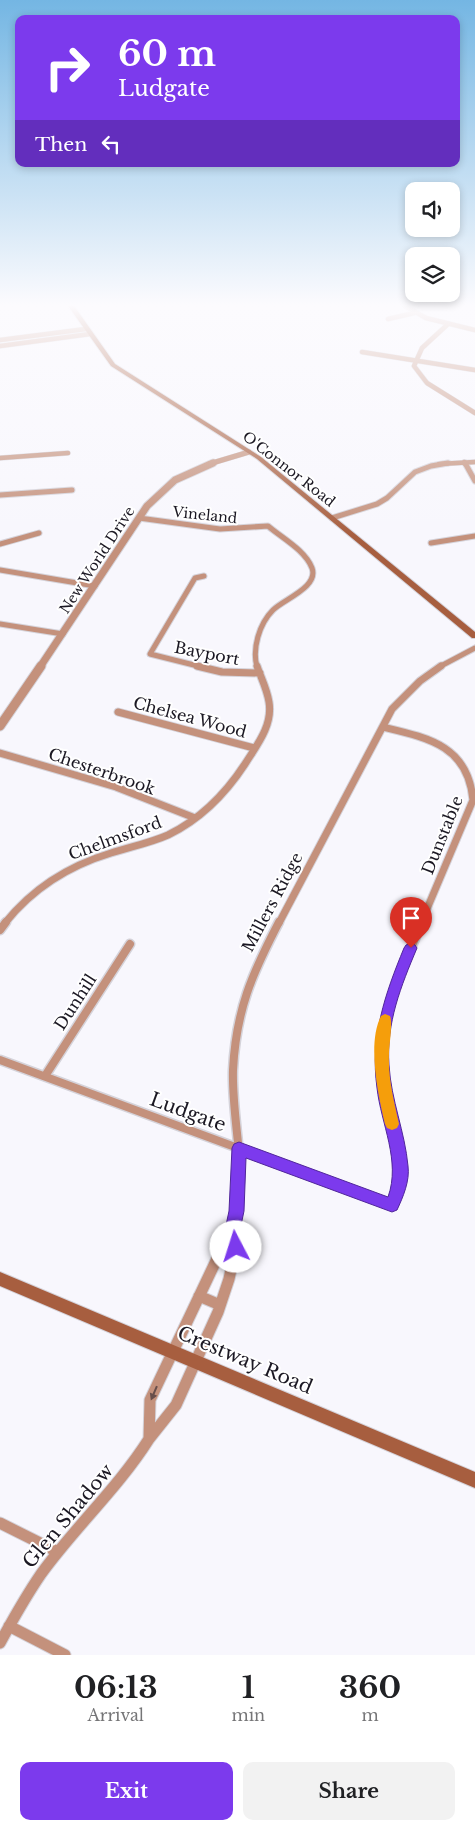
<!DOCTYPE html>
<html lang="en">
<head>
<meta charset="utf-8">
<style>
  :root { --surface:#fff; --page:#f2f2f2; --text:#202124; --muted:#757577; --accent:#7c3aed }
  body { margin:0; font-family:"Libre Baskerville",serif; background:var(--page); color:var(--text); height:100vh; display:flex; flex-direction:column; font-size:19px; white-space:nowrap }
  * { box-sizing:border-box; margin:0 }
  p { font-size:16px; color:var(--muted) }
  .icon { flex:none; width:28px; height:28px; fill:none; stroke:currentColor; stroke-width:2; stroke-linecap:round; stroke-linejoin:round }
  .map { position:relative; height:1655px; overflow:hidden }
  .side { display:flex; flex-direction:column; background:var(--surface); flex:1 }
  .side>* { flex:none }
  .guide { position:absolute; left:15px; top:15px; width:445px; height:152px; border-radius:10px; box-shadow:0 2px 8px #0003; background:#7c3aed; color:#fff; overflow:hidden }
  .fabs { position:absolute; left:405px; top:182px; display:grid; gap:10px }
  .fabs a { display:grid; place-items:center; width:55px; height:55px; border-radius:10px; background:var(--surface); box-shadow:0 2px 8px #0003; font-size:25px }
  .pin { position:absolute; display:grid; place-items:center; width:42px; height:42px; color:#fff; margin:-51px -21px; border-radius:50% 50% 50% 0; rotate:-45deg; box-shadow:0 0 5px #0007 }
  .pin .icon { rotate:45deg }
  .me { position:absolute; width:55px; margin:-28px; rotate:355deg; stroke-linejoin:round; filter:drop-shadow(0 0 4px #0008) }
  .turn { display:flex; align-items:center; gap:18px; height:105px; padding:0 20px; font-size:22px }
  .turn .icon { width:65px; height:65px; stroke-width:2.5 }
  .turn b { display:block; font-size:35px; line-height:42px }
  .then { display:flex; align-items:center; height:48px; padding:0 20px; background:#0003; gap:10px; font-size:19px }
  .eta { display:flex; justify-content:space-evenly; align-items:center; height:85px; text-align:center }
  .eta b { font-size:30px; font-weight:700; line-height:35px }
  .action { display:flex; gap:10px; margin-top:auto; padding:10px 20px }
  .action a { flex:1; height:58px; border-radius:10px; background:var(--accent); color:#fff; font-size:20px; font-weight:700; line-height:58px; text-align:center }
  .action a+a { background:var(--page); color:var(--text) }
  .map>svg:first-child { display:block }
  .lines { fill:none; stroke-linecap:round; stroke-linejoin:round }
  .minor-far4-casing { stroke:#d5d3da; stroke-width:5.5 }
  .minor-far3-casing { stroke:#d5d3da; stroke-width:7 }
  .minor-far2-casing { stroke:#d5d3da; stroke-width:9 }
  .minor-far1-casing { stroke:#d5d3da; stroke-width:11 }
  .minor-casing { stroke:#d5d3da; stroke-width:13 }
  .tertiary-far2-casing { stroke:#d5d3da; stroke-width:6 }
  .tertiary-far1-casing { stroke:#d5d3da; stroke-width:9 }
  .tertiary-casing { stroke:#d5d3da; stroke-width:11 }
  .secondary-casing { stroke:#d5d3da; stroke-width:2 }
  .minor-far4 { stroke:#c4917c; stroke-width:4.5 }
  .minor-far3 { stroke:#c4917c; stroke-width:5 }
  .minor-far2 { stroke:#c4917c; stroke-width:7 }
  .minor-far1 { stroke:#c4917c; stroke-width:8 }
  .minor { stroke:#c4917c; stroke-width:11 }
  .tertiary-far2 { stroke:#c4917c; stroke-width:5 }
  .tertiary-far1 { stroke:#c4917c; stroke-width:7 }
  .tertiary { stroke:#c4917c; stroke-width:9 }
  .secondary { fill:#a75e3f; fill-rule:evenodd }
  .oneway { fill:#674e4b }
  .route { fill:#7c3aed; stroke:#51269a }
  .slow { fill:#f59e0b }
  .labels { text-anchor:middle; dominant-baseline:central; stroke-width:4; stroke-linejoin:round; paint-order:stroke }
  .far-street-label { font-size:14px; fill:#1b1823; stroke:#fff }
  .street-label { font-size:16px; fill:#1b1823; stroke:#fff }
  .near-street-label { font-size:19px; fill:#1b1823; stroke:#fff }
</style>
</head>
<body>
<div class="map">
<svg width="475" height="1655" viewBox="0 0 475 1655">
  <rect width="100%" height="100%" fill="#f8f7fd"/>
  <g class="lines">
    <g class="minor-far4-casing">
      <path id="minor-far4" d="M400 303 426 318 475 330
        M388 319 414 313
        M447 325 422 348 414 366 427 383 475 413
        M0 340 86 329
        M0 346 90 334
        M362 352 475 370
        M0 458 68 453
        M464 462 465 464
        M439 464 475 462"/>
    </g>
    <g class="minor-far3-casing">
      <path id="minor-far3" d="M465 463 475 481
        M0 495 72 490
        M139 518 220 529 268 526C282 538 305 550 312 568 319 587 284 599 273 610 259 624 252 649 257 667
        M332 518 377 504 387 498 415 472 431 466 448 463
        M431 543 475 536
        M0 544 39 533
        M0 570 95 586
        M0 624 63 634
        M202 667 150 654 195 578 204 576
        M439 667 475 648"/>
    </g>
    <g class="minor-far2-casing">
      <path id="minor-far2" d="M197 666 222 672 260 673
        M118 712 254 748
        M383 727C429 738 468 746 473 800L421 923
        M0 753 116 787 195 818
        M5 923C33 888 68 866 111 853 130 847 150 843 168 835 201 819 226 793 245 764 257 745 273 725 269 702 267 689 261 678 257 666
        M279 923 392 709 420 681 441 666"/>
    </g>
    <g class="minor-far1-casing">
      <path id="minor-far1" d="M0 930 6 922
        M0 1060 392 1205C397 1190 400 1176 399 1160 398 1131 384 1104 382 1075 378 1020 401 972 422 922
        M45 1076 130 944
        M232 1230C236 1209 241 1187 240 1166 238 1134 232 1101 233 1070 236 1010 252 974 279 922
        M223 1247 232 1230 236 1247"/>
    </g>
    <g class="minor-casing">
      <path id="minor" d="M199 1296 220 1305
        M149 1439 150 1400 223 1246
        M149 1439 176 1405 218 1312 229 1279 236 1246
        M0 1523 58 1552
        M9 1626 65 1655
        M0 1643C13 1619 26 1596 41 1574 75 1527 118 1488 149 1439"/>
    </g>
    <g class="tertiary-far2-casing">
      <path id="tertiary-far2" d="M209 464 249 452"/>
    </g>
    <g class="tertiary-far1-casing">
      <path id="tertiary-far1" d="M40 667 147 506 175 480 213 463"/>
    </g>
    <g class="tertiary-casing">
      <path id="tertiary" d="M0 726 41 666"/>
    </g>
    <g class="secondary-casing">
      <path id="secondary" d="M66 303H72L115 364 261 457 475 632V638H472L257 459 111 366Z
        M0 1272 475 1472V1488L0 1286Z"/>
    </g>
    <use href="#minor-far4" class="minor-far4"/>
    <use href="#minor-far3" class="minor-far3"/>
    <use href="#minor-far2" class="minor-far2"/>
    <use href="#minor-far1" class="minor-far1"/>
    <use href="#minor" class="minor"/>
    <use href="#tertiary-far2" class="tertiary-far2"/>
    <use href="#tertiary-far1" class="tertiary-far1"/>
    <use href="#tertiary" class="tertiary"/>
    <use href="#secondary" class="secondary"/>
  </g>
  <defs><path id="oneway-solid" d="M-6-.8H1V-3.2L6.5 0L1 3.2V.8H-6Z" transform="scale(1.25)"/></defs>
  <use class="oneway" href="#oneway-solid" transform="translate(154 1393) rotate(113)"/>
  <linearGradient id="sky" x2="0" y2="1"><stop stop-color="#74b6e3"/><stop offset="0.57" stop-color="#fcfbfe"/><stop offset="1" stop-color="#fcfbfe" stop-opacity="0"/></linearGradient>
  <rect width="475" height="535" fill="url(#sky)"/>
  <path class="route" d="M411 943 415 945 417 948C401 986 386 1023 389 1065 391 1100 405 1132 408 1166 410 1181 403 1197 397 1210L392 1212 246 1158 244 1211 240 1230 244 1247 242 1252 236 1254 231 1252 225 1230 229 1211 232 1148 234 1144 239 1142 388 1197C401 1161 381 1124 377 1088 370 1037 385 994 404 948L406 945Z"/>
  <path class="slow" d="M385 1014 390 1016C393 1022 389 1046 389 1054 388 1079 394 1101 399 1124L397 1128 392 1130 387 1128 385 1124C378 1095 367 1043 381 1016Z"/>
  <g class="labels">
    <g class="far-street-label">
      <text transform="translate(289 469) rotate(38)">O'Connor Road</text>
      <text transform="translate(205 515) rotate(6)">Vineland</text>
      <text transform="translate(97 560) rotate(-57)">New World Drive</text>
    </g>
    <g class="street-label">
      <text transform="translate(207 653) rotate(11)">Bayport</text>
      <text transform="translate(190 717) rotate(15)">Chelsea Wood</text>
      <text transform="translate(102 771) rotate(19)">Chesterbrook</text>
      <text transform="translate(442 835) rotate(-68)">Dunstable</text>
      <text transform="translate(115 838) rotate(-20)">Chelmsford</text>
      <text transform="translate(272 902) rotate(-62)">Millers Ridge</text>
      <text transform="translate(75 1002) rotate(-57)">Dunhill</text>
    </g>
    <g class="near-street-label">
      <text transform="translate(188 1112) rotate(20)">Ludgate</text>
      <text transform="translate(245 1360) rotate(23)">Crestway Road</text>
      <text transform="translate(68 1516) rotate(-50)">Glen Shadow</text>
    </g>
  </g>
</svg>
<div class="fabs">
<a><svg class="icon" aria-label="sound" viewBox="0 0 24 24"><path d="M4 9h4l5-4v14l-5-4H4zM17 9q2 3 0 6"/></svg></a>
<a><svg class="icon" aria-label="layers" viewBox="0 0 24 24"><path d="M12 4l9 5-9 5-9-5zM3 14l9 5 9-5"/></svg></a>
</div>
<div class="pin" style="left:411px;top:948px;background:#d93025"><svg class="icon" aria-label="arrive" viewBox="0 0 24 24"><path d="M6 21V4h12l-3 4 3 4H6"/></svg></div>
<svg class="me" style="left:236px;top:1247px" viewBox="-20 -20 40 40"><circle r="19" fill="#fff"/><path d="M0-13L10 11 0 6-10 11z" fill="#7c3aed"/></svg>
<div class="guide">
<div class="turn"><svg class="icon" aria-label="right" viewBox="0 0 24 24"><path d="M7 20v-9h11M14 6l5 5-5 5"/></svg><div><b>60 m</b>Ludgate</div></div>
<div class="then">Then<svg class="icon" aria-label="left" viewBox="0 0 24 24"><path d="M17 20v-9H6M10 6l-5 5 5 5"/></svg></div>
</div>
</div>
<section class="side">
<div class="eta">
<div><b>06:13</b><p>Arrival</p></div>
<div><b>1</b><p>min</p></div>
<div><b>360</b><p>m</p></div>
</div>
<div class="action"><a>Exit</a><a>Share</a></div>
</section>
</body>
</html>
